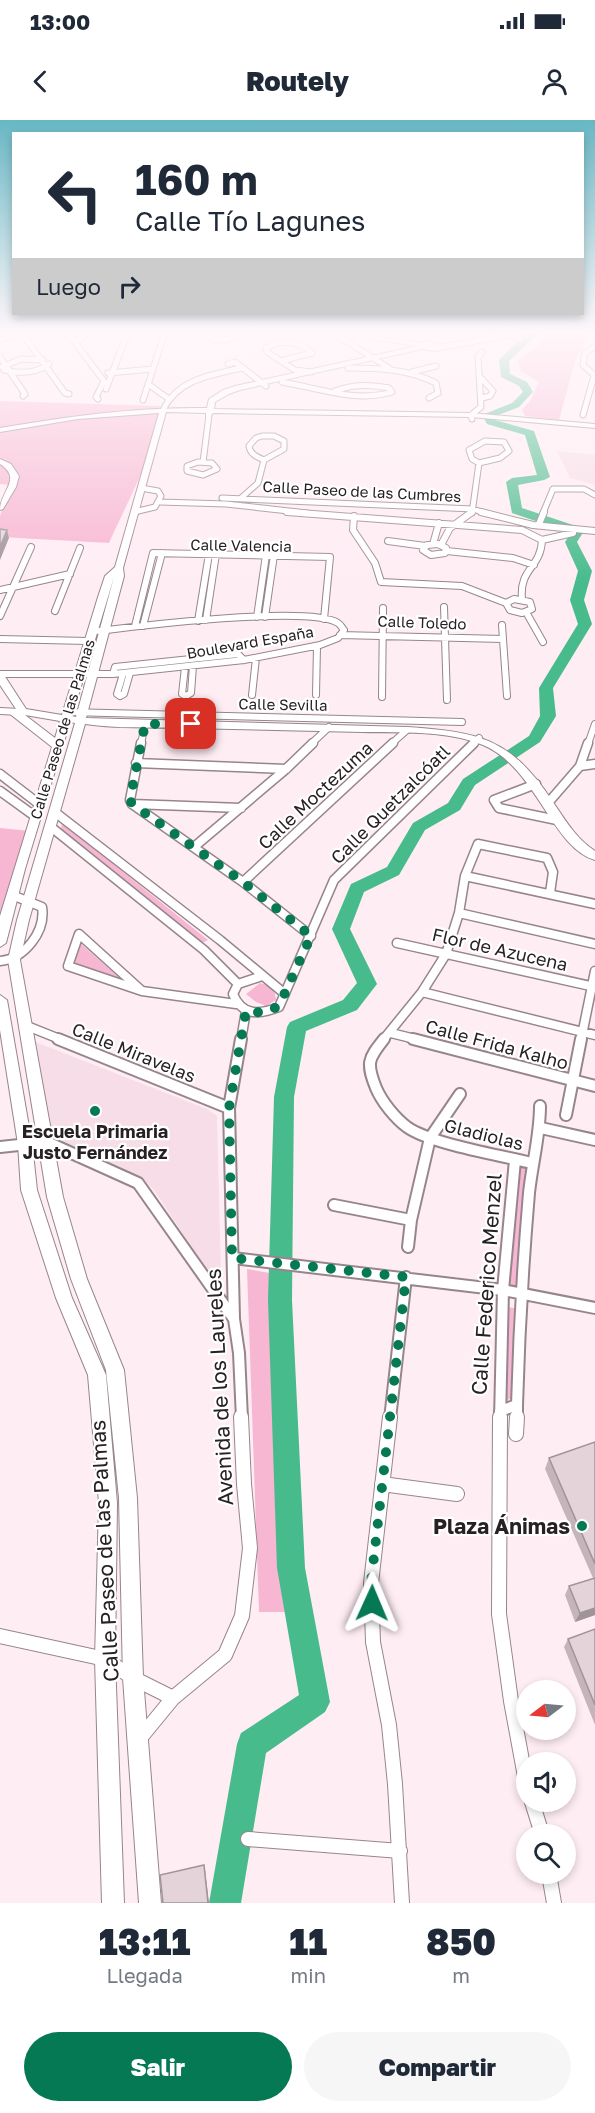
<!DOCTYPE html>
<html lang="es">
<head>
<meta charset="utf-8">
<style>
  :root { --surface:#fff; --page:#f6f6f7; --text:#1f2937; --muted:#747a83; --accent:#057954 }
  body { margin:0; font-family:"Golos Text",sans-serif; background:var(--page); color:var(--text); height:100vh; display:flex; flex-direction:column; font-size:22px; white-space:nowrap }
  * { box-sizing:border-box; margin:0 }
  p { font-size:20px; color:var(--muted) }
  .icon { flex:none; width:33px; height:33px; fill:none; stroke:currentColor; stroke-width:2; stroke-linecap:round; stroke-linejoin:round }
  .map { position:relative; height:1783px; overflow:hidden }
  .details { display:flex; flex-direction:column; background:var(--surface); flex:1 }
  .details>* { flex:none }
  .guide { position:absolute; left:12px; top:12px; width:572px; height:183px; border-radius:0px; box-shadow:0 3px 9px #0003; background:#fff; color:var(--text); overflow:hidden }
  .needle { width:39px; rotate:254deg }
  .fabs { position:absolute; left:516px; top:1560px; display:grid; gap:12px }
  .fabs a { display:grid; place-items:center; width:60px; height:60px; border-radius:50%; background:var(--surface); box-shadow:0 3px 9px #0003; font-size:30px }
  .pin { position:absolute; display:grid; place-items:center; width:51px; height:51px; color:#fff; margin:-26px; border-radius:12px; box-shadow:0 3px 9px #0006 }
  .me { position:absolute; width:66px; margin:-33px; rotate:1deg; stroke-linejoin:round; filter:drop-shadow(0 0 4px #0008) }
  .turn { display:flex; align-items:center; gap:21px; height:126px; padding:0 24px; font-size:27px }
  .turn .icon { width:78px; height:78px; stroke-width:2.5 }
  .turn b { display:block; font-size:42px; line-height:51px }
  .then { display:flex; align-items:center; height:57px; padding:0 24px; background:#0003; gap:12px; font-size:22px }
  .eta { display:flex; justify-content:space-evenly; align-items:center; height:102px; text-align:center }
  .eta b { font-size:36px; font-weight:800; line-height:42px }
  .primary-button { display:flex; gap:12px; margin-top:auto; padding:12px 24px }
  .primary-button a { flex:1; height:69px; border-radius:36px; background:var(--accent); color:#fff; font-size:24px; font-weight:800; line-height:69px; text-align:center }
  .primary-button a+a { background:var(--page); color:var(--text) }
  .status { display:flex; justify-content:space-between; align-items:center; height:42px; padding:0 30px; background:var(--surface); direction:ltr }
  .status svg { height:16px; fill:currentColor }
  header { display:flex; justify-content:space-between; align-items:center; height:78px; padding:0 24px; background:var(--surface); font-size:27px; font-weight:800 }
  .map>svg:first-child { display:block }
  .built { fill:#f7dde7 }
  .green { fill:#f7b6d1 }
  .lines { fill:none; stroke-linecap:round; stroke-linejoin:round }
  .river { fill:#48bb8d; fill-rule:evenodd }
  .street-far4-casing { stroke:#96868c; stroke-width:7 }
  .street-far3-casing { stroke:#96868c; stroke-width:8 }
  .street-far2-casing { stroke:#96868c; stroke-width:11 }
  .street-far1-casing { stroke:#96868c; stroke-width:14 }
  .street-casing { stroke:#96868c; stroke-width:16 }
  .secondary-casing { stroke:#96868c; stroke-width:2 }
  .street-far4 { stroke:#fff; stroke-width:5 }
  .street-far3 { stroke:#fff; stroke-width:6 }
  .street-far2 { stroke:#fff; stroke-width:8 }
  .street-far1 { stroke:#fff; stroke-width:10 }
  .street { stroke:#fff; stroke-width:14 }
  .secondary { fill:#fff; fill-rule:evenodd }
  .wall { fill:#c5b5bb }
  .shaded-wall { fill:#a09499 }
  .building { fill:#e5d3da; stroke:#a09499; stroke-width:1.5 }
  .route { stroke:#057954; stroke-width:10; stroke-dasharray:0 18 }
  .poi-dot { fill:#057954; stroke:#fff; stroke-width:2 }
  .labels { text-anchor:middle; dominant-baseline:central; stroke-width:4.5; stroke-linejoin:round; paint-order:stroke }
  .far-street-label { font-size:15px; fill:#282124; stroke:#fff }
  .street-label { font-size:18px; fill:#282124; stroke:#fff }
  .poi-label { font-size:18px; font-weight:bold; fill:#282124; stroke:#fff }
  .near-street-label { font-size:21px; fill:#282124; stroke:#fff }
  .near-poi-label { font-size:21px; font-weight:bold; fill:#282124; stroke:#fff; text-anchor:end }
</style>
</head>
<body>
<div class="status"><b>13:00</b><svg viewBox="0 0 49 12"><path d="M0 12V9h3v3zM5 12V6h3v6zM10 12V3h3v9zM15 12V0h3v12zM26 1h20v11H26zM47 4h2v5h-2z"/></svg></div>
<header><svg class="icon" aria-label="back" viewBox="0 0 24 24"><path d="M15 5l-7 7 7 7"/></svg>Routely<svg class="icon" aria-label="person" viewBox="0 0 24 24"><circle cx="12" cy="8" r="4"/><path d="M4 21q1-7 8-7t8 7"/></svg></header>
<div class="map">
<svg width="595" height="1783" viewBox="0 0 595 1783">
  <rect width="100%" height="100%" fill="#ffedf4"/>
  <path class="built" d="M557 331 595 335V365L570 358Z
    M33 921 207 989 217 996 221 1155H210L154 1070 143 1059 51 1017Z"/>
  <path class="green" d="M548 212H591L575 242 559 300 525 296 522 290 530 281 539 262 521 251 518 241 524 235 538 227Z
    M0 281 160 286C159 327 126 384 109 423L0 417V396L10 365 0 364Z
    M62 703 208 820 202 823 61 709Z
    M0 708 29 711 0 795Z
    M80 823 123 861 72 843Z
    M260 863C270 866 275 868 276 880L266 886 256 882 246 874Z
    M521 1044 527 1045 516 1170 509 1167Z
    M247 1149 275 1154 289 1492H259Z
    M507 1187 514 1188 512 1278 503 1282Z"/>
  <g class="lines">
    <path class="river" d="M527 212H537V215L509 241 510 254 527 262 533 272 519 287 493 297 495 300 534 311 550 357 544 360 518 365 522 388 582 408 584 411 577 422 592 451 584 480 592 504 553 568 556 596 540 622 475 665 460 690 425 710 399 755 364 772 350 809 377 864 357 890 306 911 294 977 292 1180 305 1448 330 1582 325 1592 266 1633 241 1783H209L237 1624 241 1613 299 1575 277 1448 268 1180 274 977 287 907 290 902 343 880 357 863 332 809 351 764 387 747 413 703 448 683 463 659 529 616 540 596 539 568 578 504 570 480 578 451 565 422 571 413 512 393 506 362 512 358 537 355 525 315 487 304 482 295 512 283 523 272 519 266 501 257 499 240Z"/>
    <g class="street-far4-casing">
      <path id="street-far4" d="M21 212 65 273 69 274
        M67 212 104 261 96 277 98 279
        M209 212 207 215C216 222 226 221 237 217L239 212
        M374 212V218
        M333 213 389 248
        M509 215 520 220
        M75 221 82 219 87 212
        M290 222 303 226 312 233 281 241 267 232 266 228 277 223Z
        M595 226 585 233 583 245 595 256
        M437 228 509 215 511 212
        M0 237 25 274 23 276
        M281 241 295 250 311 252
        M228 244 235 242 266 266
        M2 247 21 239 43 240
        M348 248C379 248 408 249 436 263L438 273 429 278
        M4 250C20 254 35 254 49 244
        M412 252 436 246
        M108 253 153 249
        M481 258 493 271 490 276 482 278
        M282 262C318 268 356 283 392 272L389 268C370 264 353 264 335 271
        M148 264 169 279
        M106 269 128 212
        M143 280 165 212
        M163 290C178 259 211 255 242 248
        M583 295 594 256
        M472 299 471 295 481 287 478 237 482 232
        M262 316H274L284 321V329L264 340C257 337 250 334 249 326L256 318Z
        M485 321 504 322 509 331 500 338 479 343 472 339 469 330Z
        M198 342 212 343 217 349 203 355 187 351V346Z
        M203 342 209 295
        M222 378 473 389 485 393
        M241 378 258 363 264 340
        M160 382 226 384 307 393
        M134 392 155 387 161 376 158 371 141 368
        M472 393 479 343
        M543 393 553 369H584L595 375"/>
    </g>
    <g class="street-far3-casing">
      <path id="street-far3" d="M287 392 522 410 542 420C541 448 519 448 522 479
        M481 392 533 405 595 411
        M354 396 353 410 375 443 381 462 462 466 506 483
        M539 404 544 392
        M542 420 573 413
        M388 421 425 426
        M433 424 439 403
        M438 424 446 428 445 433 431 435 423 430 427 425Z
        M441 425 450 408 472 392
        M447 431 513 438 534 445
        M0 470 70 454
        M514 479 530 482 532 489 522 493 510 490 506 483Z
        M444 487 447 580
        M55 491 80 428
        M526 492 543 522
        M0 496 31 427
        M257 497 266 435
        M265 497 274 435
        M206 500 216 434
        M198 501 209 434
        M502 505 507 576
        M135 506 153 433 330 437 324 499
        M143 506 162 433
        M340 515 503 519
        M0 519 88 521
        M185 547 182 574 186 576 191 573 193 546
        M0 554H113L244 540 320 525 338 518 344 510C342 508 341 505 338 503 310 485 138 506 99 511
        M113 554 115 547 238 534 244 540
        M252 575 256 538
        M316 575 317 526
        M120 576 124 574 130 553
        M120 576 117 574 123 554
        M382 577 383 488
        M0 591 21 592
        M68 592 462 602
        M141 624 145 604
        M311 624 329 607
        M391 624 407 610
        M472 624 479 618
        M588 624 595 604"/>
    </g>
    <g class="street-far2-casing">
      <path id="street-far2" d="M141 623 130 680 132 684 243 762 311 816
        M136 643 286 649
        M580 646 595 644
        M0 654 39 684
        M536 664 494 680 499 688 557 700
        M0 671 36 697
        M548 683 580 646 588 623
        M132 684 241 688
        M56 693 220 820 285 874
        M51 707 204 830 238 864
        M194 727 286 649 313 623
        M465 756 595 784
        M243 762 393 623
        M459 793 595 824
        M79 814 142 871 68 846Z
        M397 823 595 867
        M0 841C24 839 46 812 42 787L12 775
        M262 856 238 864 233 874C242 896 259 895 279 887L334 760 474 623
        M142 871 236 884
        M422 872 595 915
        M27 906 62 920
        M391 913 419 920
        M241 920 246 891
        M383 920 422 872 446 834 459 793 465 756 478 724 547 738 553 752 550 773
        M581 920 595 851"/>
    </g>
    <g class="street-far1-casing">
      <path id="street-far1" d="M58 919 229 988
        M241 919 229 988 234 1199 239 1233 242 1299
        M384 919C368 939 366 943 376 968 382 982 395 998 407 1007 431 1024 500 1035 531 1043
        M413 919 595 966
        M566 995 581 919
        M541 1008 595 1020
        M0 1027 47 1022 138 1063 234 1199
        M334 1085 411 1100
        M408 1127 411 1100 430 1018 460 974
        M233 1138 503 1170 595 1188
        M500 1291 517 1285C519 1214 523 1143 529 1073 532 1044 540 1016 540 986
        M390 1299 406 1157
        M500 1299 503 1170 515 1040
        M517 1299V1285"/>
    </g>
    <g class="street-casing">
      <path id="street" d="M390 1297 371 1463 373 1522 389 1605 395 1664 402 1783
        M500 1297 499 1494 511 1581 526 1662
        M516 1314 517 1297
        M382 1364 457 1374
        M0 1516 105 1539 133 1558 173 1578
        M141 1617 173 1578 225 1535 242 1496 250 1428 244 1364 241 1297
        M532 1682 542 1714
        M248 1719 400 1731
        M549 1754 554 1783"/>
    </g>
    <g class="secondary-casing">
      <path id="secondary" d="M23 212H34L0 222V218Z
        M326 212H344L422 223 426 221 442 225 434 231 422 229 240 270 229 274 215 282 214 289 471 293 595 304V308L471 297 213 293 209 297H206V293L166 292 123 448 124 456 86 598 407 607C478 612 509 617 551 679 564 698 575 718 595 731V740C552 728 536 647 483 625 446 610 401 613 362 612 303 611 244 609 185 608 152 607 118 609 85 604L29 800 20 840 63 1077 87 1159 124 1250 137 1378 143 1558 161 1783H139L123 1558 119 1378 106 1250 71 1159 47 1077 8 840 17 800 75 603 70 602 25 749 6 823 0 827V796L52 627 10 594V590L16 589 0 565V554L4 555 26 589 62 595 98 477 105 456 115 447 159 293 78 299 0 312V308C69 296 137 287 207 288L209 279 223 270 235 266 417 226ZM114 457 76 597 72 596ZM25 595 60 601 55 618Z
        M0 339 11 344 19 356 16 367 3 389 0 390C0 371 23 359 0 344Z
        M0 875 7 880 32 1024 37 1070 72 1178 106 1255 117 1383 115 1539 124 1783H102L95 1539 99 1383 88 1255 56 1178 21 1070 18 1024 0 910Z"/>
    </g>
    <use href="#street-far4" class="street-far4"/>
    <use href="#street-far3" class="street-far3"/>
    <use href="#street-far2" class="street-far2"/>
    <use href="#street-far1" class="street-far1"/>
    <use href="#street" class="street"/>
    <use href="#secondary" class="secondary"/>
  </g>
  <path class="wall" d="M595 1322V1495L575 1502 565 1475 569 1466 593 1458 545 1349 549 1338Z
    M595 1509V1605L564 1527 568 1519Z"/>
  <path class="shaded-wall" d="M7 410 9 418 0 440V427Z
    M595 1488V1495L575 1502 580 1493Z
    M204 1745 205 1750 209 1783H208Z"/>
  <path class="building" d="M0 409 7 410 0 427Z
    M595 1322V1444L549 1338Z
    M595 1458V1488L580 1493 569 1466Z
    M595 1509V1585L568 1519Z
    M204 1745 208 1783H163L160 1755Z"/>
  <linearGradient id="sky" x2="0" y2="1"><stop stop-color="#68b7c4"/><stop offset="0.46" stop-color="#fff7fa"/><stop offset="1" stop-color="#fff7fa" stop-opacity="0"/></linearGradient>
  <rect width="595" height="462" fill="url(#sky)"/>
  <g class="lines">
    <path class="route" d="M191 604H145L130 680 132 684 243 762 311 816 279 886 264 893 246 891 229 988 232 1138 406 1157 371 1463 372 1483"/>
  </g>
  <g class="poi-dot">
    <circle cx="95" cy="991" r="6"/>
    <circle cx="582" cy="1406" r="6"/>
  </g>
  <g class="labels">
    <g class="far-street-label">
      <text transform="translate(362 371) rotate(3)">Calle Paseo de las Cumbres</text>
      <text transform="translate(241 425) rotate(1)">Calle Valencia</text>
      <text transform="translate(422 502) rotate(2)">Calle Toledo</text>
      <text transform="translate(250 522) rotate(-10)">Boulevard España</text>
      <text transform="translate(283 584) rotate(1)">Calle Sevilla</text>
      <text transform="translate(62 609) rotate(-73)">Calle Paseo de las Palmas</text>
    </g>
    <g class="street-label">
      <text transform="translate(315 675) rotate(-43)">Calle Moctezuma</text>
      <text transform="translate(390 684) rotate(-45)">Calle Quetzalcóatl</text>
      <text transform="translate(500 829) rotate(13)">Flor de Azucena</text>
      <text transform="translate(497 924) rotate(15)">Calle Frida Kalho</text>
      <text transform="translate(134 932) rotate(22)">Calle Miravelas</text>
      <text transform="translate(484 1014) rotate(14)">Gladiolas</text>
    </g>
    <g class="poi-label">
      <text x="95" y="1011">Escuela Primaria<tspan x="95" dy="21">Justo Fernández</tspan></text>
    </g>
    <g class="near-street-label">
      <text transform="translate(486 1164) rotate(-86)">Calle Federico Menzel</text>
      <text transform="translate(219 1267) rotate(-93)">Avenida de los Laureles</text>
      <text transform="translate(104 1431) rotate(-93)">Calle Paseo de las Palmas</text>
    </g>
    <g class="near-poi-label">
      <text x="570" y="1406">Plaza Ánimas</text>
    </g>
  </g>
</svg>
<div class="fabs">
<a><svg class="needle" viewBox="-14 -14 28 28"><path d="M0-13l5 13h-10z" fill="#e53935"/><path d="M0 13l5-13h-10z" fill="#747a83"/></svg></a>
<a><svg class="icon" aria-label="sound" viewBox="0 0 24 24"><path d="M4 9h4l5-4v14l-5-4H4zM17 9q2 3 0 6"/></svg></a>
<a><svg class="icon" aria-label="search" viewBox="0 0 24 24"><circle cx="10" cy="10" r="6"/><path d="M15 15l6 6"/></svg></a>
</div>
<div class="pin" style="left:191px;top:604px;background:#d93025"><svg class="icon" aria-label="arrive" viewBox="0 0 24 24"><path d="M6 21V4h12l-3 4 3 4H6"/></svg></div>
<svg class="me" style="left:372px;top:1483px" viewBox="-20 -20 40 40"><path d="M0-17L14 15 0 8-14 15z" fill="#057954" stroke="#fff" stroke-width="4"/></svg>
<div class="guide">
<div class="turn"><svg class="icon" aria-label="left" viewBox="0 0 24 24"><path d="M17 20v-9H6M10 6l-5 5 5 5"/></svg><div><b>160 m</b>Calle Tío Lagunes</div></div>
<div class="then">Luego<svg class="icon" aria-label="right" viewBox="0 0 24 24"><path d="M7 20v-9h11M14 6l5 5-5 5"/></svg></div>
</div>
</div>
<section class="details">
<div class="eta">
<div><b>13:11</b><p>Llegada</p></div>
<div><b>11</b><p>min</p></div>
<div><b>850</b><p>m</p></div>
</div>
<div class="primary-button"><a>Salir</a><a>Compartir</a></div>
</section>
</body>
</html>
